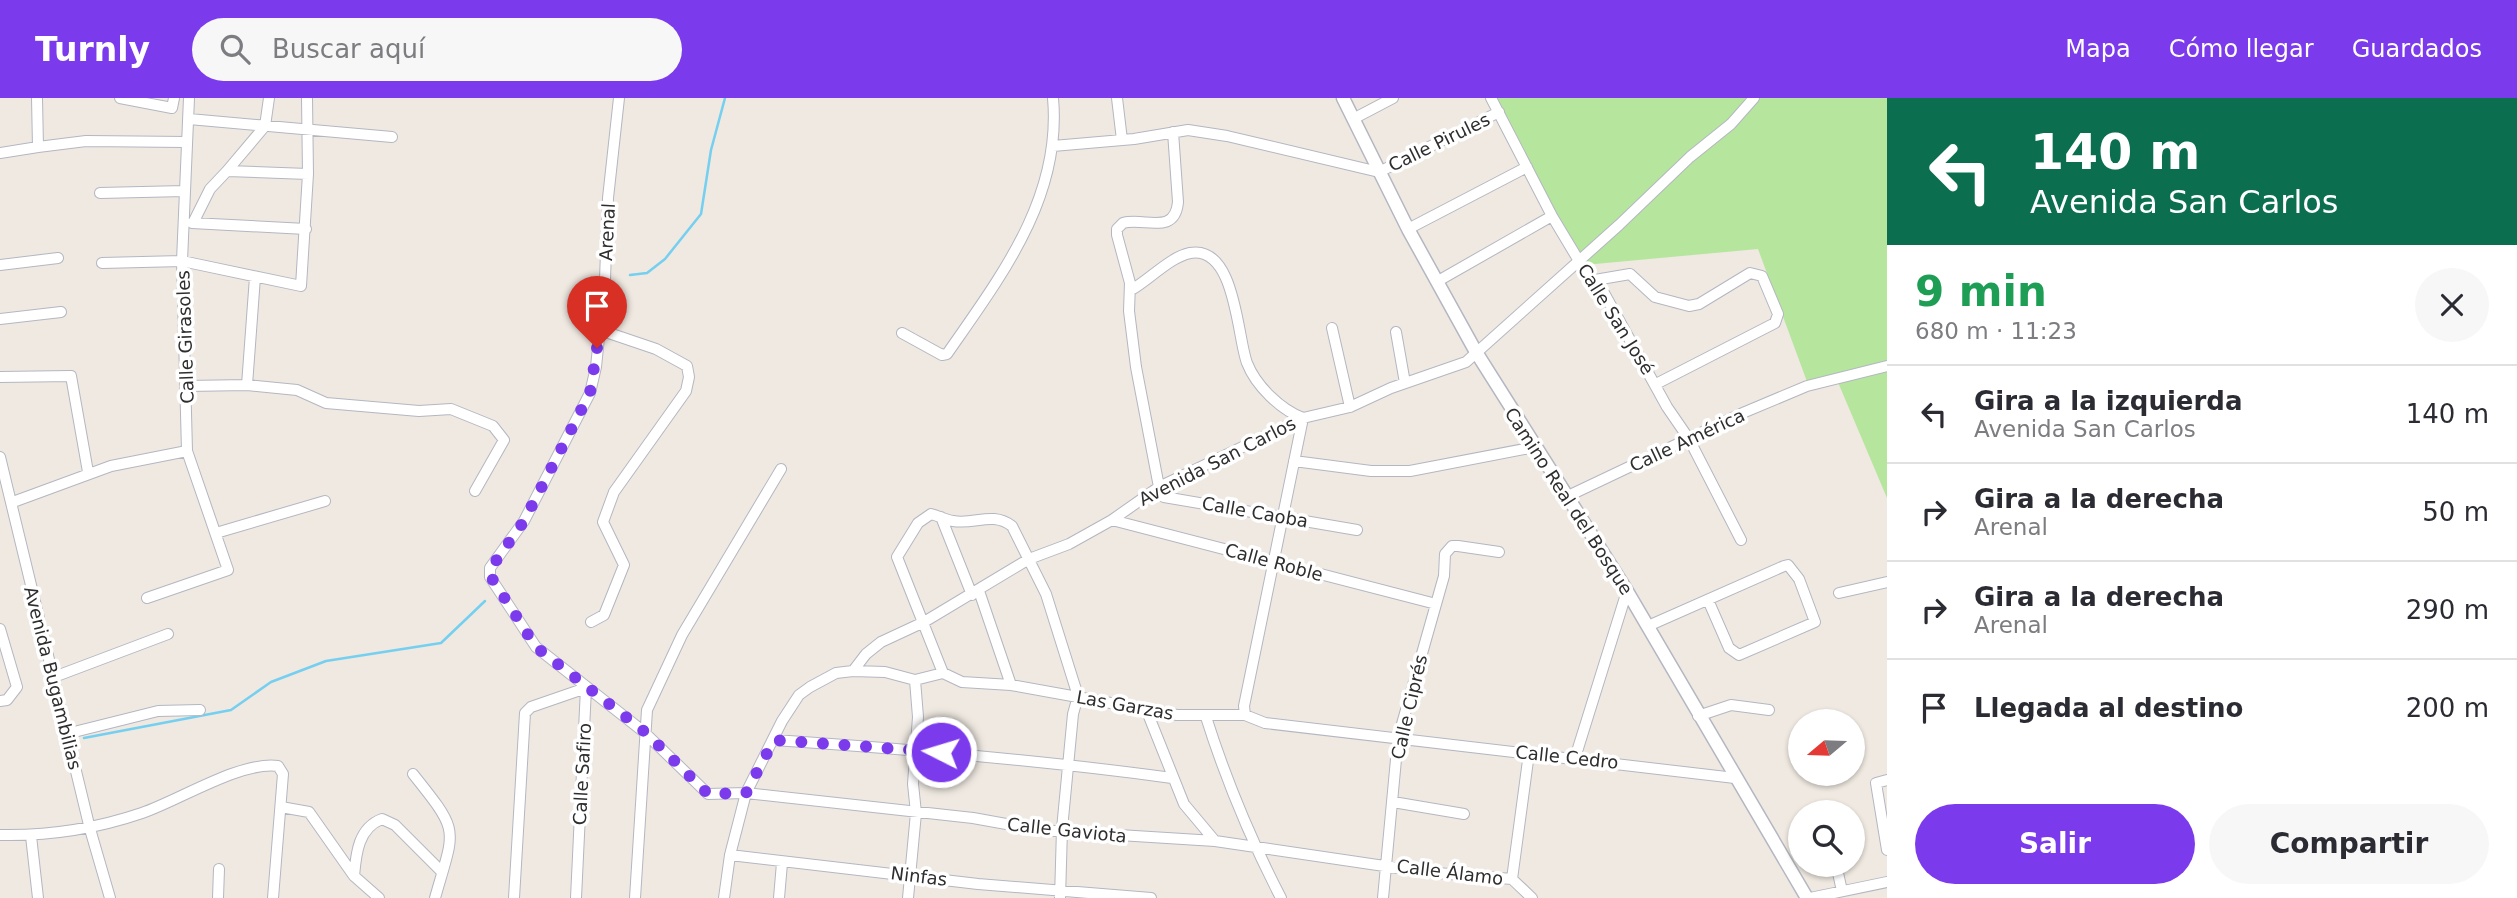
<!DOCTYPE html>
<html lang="es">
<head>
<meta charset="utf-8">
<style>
  :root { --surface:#fff; --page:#f7f7f7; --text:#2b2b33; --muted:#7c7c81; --line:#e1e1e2; --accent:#7c3aed }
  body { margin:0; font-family:"DejaVu Sans",sans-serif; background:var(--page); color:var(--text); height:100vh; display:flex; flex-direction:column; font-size:26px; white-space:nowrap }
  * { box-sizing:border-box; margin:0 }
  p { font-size:23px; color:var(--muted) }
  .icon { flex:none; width:38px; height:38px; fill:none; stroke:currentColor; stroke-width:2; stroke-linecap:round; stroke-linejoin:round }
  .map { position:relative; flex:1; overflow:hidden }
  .side { display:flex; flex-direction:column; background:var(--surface); width:630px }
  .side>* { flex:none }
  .guide { background:#0b6e4f; color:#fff; overflow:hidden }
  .needle { width:46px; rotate:251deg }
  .fabs { position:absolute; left:1788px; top:611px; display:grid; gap:14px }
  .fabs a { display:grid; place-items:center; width:77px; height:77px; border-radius:50%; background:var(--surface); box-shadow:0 2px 5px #0004; font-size:35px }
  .pin { position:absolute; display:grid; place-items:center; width:60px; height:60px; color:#fff; margin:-72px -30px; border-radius:50% 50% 50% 0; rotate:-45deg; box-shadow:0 0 7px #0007 }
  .pin .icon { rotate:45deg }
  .me { position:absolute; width:77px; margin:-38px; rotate:275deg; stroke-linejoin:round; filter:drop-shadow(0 0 5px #0008) }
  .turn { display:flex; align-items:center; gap:24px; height:147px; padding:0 28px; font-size:32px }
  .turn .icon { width:91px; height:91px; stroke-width:2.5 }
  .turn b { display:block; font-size:49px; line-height:60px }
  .round { display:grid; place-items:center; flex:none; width:74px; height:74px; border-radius:37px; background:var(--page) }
  .summary { display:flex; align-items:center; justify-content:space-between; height:119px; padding:0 28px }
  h1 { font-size:42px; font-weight:800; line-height:52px; color:#1e9e55 }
  .button { display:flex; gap:14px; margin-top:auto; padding:14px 28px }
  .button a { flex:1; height:80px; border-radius:42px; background:var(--accent); color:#fff; font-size:28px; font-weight:800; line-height:80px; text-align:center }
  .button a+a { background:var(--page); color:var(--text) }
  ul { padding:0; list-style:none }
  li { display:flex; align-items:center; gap:21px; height:98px; padding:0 28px; border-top:2px solid var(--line) }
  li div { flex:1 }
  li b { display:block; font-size:26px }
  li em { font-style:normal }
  header { display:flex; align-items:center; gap:42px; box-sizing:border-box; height:98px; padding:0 35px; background:var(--accent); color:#fff }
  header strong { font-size:33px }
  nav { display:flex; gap:38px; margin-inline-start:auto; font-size:24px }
  .search { width:490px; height:63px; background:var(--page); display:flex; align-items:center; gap:18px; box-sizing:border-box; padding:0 24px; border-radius:38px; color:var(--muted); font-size:26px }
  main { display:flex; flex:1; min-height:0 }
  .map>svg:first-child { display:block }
  .green { fill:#b6e59e }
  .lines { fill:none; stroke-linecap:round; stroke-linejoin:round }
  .stream { stroke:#75cff0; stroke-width:2.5 }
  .minor-casing { stroke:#b4b7c1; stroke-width:12 }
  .tertiary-casing { stroke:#b4b7c1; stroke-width:15 }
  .minor { stroke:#fff; stroke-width:10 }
  .tertiary { stroke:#fff; stroke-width:12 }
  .route { stroke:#7c3aed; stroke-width:12; stroke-dasharray:0 21.6 }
  .labels { text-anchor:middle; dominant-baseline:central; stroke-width:7; stroke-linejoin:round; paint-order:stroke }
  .street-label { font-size:18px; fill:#2e2e2e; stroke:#fff }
</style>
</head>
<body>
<header>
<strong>Turnly</strong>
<div class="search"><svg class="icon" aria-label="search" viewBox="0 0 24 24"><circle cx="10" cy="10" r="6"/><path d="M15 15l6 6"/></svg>Buscar aquí</div>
<nav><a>Mapa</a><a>Cómo llegar</a><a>Guardados</a></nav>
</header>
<main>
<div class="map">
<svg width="1887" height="800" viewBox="0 0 1887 800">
  <rect width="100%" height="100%" fill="#efe9e1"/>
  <path class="green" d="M1494 0H1887V400L1837 282 1809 289 1758 151 1584 167Z"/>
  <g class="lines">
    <path class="stream" d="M630 177 647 175 665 161 701 116 711 52 725 0
      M84 640 231 612 271 584 326 563 441 545 485 503"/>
    <g class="minor-casing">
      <path id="minor" d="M120 0 172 10 174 0
        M619 0 608 100 605 181 596 269 590 295 524 423 490 470V479L536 549 644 634 708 696 746 695 973 720 1039 732 1215 743 1425 774 1512 781
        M1117 0 1122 42
        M1491 0 1552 118 1579 163 1604 195 1667 309 1689 341 1741 442
        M189 21 392 39
        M1353 21 1393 0
        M1053 48 1134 41 1188 32 1227 38 1379 74 1499 14
        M38 49 86 43 186 44
        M0 55 38 49 37 0
        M227 73 265 28 269 0
        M100 95 184 93
        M194 123 210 91 227 73 308 76
        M192 125 306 131
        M1408 131 1527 69
        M102 165 182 163 301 188 308 76 307 0
        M0 167 58 160
        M1595 182 1630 176 1655 199 1689 208 1699 206 1750 175 1762 178 1778 216 1775 225 1656 286
        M1438 183 1552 118
        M1131 192C1149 182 1170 159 1190 155 1236 147 1237 239 1247 265 1256 288 1281 312 1303 320L1244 608 1245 617
        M0 221 61 214
        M1332 230 1350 309
        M1396 234 1405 285
        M902 235 942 257 947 256C1001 178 1062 100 1053 0
        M0 279 71 278 88 374
        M247 287 255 179
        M187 288 247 287 297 292 326 305 419 313 451 311 493 328 504 342 475 393
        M0 359 90 731 110 800
        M1294 363 1371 373H1410L1535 349
        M1159 389 1136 269 1129 213 1130 185 1117 137V131L1123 125C1144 119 1175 138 1178 104L1173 34
        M1155 392 1164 399 1357 432
        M1568 398 1745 314 1807 288 1887 268
        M13 404 111 368 187 353
        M941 419 972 497
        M1112 422 1436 506
        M216 435 325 403
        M979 493 1011 587
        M1839 495 1887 484
        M147 500 228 472 187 353 182 163 189 0
        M591 524 604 517 624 467 603 424 614 394 686 293 689 279 687 268 656 251 597 231
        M1648 528 1784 468 1788 467 1799 481 1815 524 1739 557 1729 550 1708 502
        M0 531 17 589 7 602 0 603
        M853 573 885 574 915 582 943 575 962 584 1011 587 1177 617H1245L1265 625 1735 680
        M943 575 897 459 918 425 931 416C939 418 945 422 953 423 975 427 992 413 1012 428L1046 496 1078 598 1073 616 1062 731 1060 800
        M54 579 168 536
        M1146 611 1184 706 1215 743
        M1698 618 1731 607 1769 612
        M1206 619C1226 682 1251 742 1281 800
        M66 636 158 613 200 612
        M774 642C908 651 1040 662 1172 680
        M1575 660 1627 493
        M413 676C461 736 455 729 435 800
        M1887 682 1876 685 1887 752
        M1393 704 1464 716
        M281 709 309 714 354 778 379 800
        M0 737C50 738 95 731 142 715 180 702 240 663 278 668L283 676 273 800
        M31 738 38 800
        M730 757 978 786 1151 800
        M1836 766 1842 793
        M354 778C356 756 358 730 382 721L395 727 442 774
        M1512 781 1529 655
        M1512 781 1532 800
        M218 800 219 771
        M514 800 525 615 531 609 586 590 576 800
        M635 800 647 612 682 537 781 371
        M724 800 730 757 746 695 782 623 799 597 810 589 836 575 853 573 866 556 881 544 924 524 1029 461 1069 446 1112 422 1159 389 1303 320 1350 309 1391 290 1466 264 1619 127 1690 59 1731 26 1754 0
        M779 800 782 765
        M908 800 916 715 913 686 918 619 915 582
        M1383 800 1398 640 1444 478 1445 456 1452 448H1458L1499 454
        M1810 800 1887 784"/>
    </g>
    <g class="tertiary-casing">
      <path id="tertiary" d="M1343 0 1408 131 1476 254 1627 493 1807 800"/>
    </g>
    <use href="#minor" class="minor"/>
    <use href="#tertiary" class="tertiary"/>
  </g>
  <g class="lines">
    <path class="route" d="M597 250 590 295 524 423 491 470V479L536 549 645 634 708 696 746 695 774 642 941 654"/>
  </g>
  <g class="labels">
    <g class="street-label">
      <text transform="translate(1439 44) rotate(-26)">Calle Pirules</text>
      <text transform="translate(607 134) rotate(-87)">Arenal</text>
      <text transform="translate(1616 221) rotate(58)">Calle San José</text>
      <text transform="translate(185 239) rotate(-92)">Calle Girasoles</text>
      <text transform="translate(1687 342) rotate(-25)">Calle América</text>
      <text transform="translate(1217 363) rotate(-27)">Avenida San Carlos</text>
      <text transform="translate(1569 403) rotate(57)">Camino Real del Bosque</text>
      <text transform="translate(1255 414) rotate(10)">Calle Caoba</text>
      <text transform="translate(1274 464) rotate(15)">Calle Roble</text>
      <text transform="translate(53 580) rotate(76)">Avenida Bugambilias</text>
      <text transform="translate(1125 607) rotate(10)">Las Garzas</text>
      <text transform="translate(1409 609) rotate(-77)">Calle Ciprés</text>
      <text transform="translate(1567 659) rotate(6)">Calle Cedro</text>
      <text transform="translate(582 676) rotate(-87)">Calle Safiro</text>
      <text transform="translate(1067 732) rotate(6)">Calle Gaviota</text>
      <text transform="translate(1450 774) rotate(7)">Calle Álamo</text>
      <text transform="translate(919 778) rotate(7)">Ninfas</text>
    </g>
  </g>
</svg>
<div class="fabs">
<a><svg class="needle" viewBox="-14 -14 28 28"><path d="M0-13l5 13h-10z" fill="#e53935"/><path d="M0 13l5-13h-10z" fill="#7c7c81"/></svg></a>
<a><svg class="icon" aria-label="search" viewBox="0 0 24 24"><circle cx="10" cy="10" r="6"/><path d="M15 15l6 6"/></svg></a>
</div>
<div class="pin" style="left:597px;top:250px;background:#d93025"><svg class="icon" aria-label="arrive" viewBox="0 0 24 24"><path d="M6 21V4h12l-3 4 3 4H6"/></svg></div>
<svg class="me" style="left:941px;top:654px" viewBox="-20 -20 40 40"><circle r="17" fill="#7c3aed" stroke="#fff" stroke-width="3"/><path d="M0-11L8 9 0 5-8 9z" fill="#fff"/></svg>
</div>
<section class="side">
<div class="guide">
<div class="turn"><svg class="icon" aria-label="left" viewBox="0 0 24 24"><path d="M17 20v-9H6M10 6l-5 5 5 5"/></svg><div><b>140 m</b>Avenida San Carlos</div></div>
</div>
<div class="summary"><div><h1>9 min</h1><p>680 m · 11:23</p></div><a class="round"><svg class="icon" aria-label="close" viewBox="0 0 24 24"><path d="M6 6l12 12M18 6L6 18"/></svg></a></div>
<ul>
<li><svg class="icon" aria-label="left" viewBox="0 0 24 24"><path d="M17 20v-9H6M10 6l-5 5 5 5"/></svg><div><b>Gira a la izquierda</b><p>Avenida San Carlos</p></div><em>140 m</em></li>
<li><svg class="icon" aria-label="right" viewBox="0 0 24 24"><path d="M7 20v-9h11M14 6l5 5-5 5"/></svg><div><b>Gira a la derecha</b><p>Arenal</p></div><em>50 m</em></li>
<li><svg class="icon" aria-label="right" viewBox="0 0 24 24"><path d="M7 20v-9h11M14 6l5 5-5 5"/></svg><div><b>Gira a la derecha</b><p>Arenal</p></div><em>290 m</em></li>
<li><svg class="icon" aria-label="arrive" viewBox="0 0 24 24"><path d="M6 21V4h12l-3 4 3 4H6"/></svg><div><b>Llegada al destino</b></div><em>200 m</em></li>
</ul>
<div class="button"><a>Salir</a><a>Compartir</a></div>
</section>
</main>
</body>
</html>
